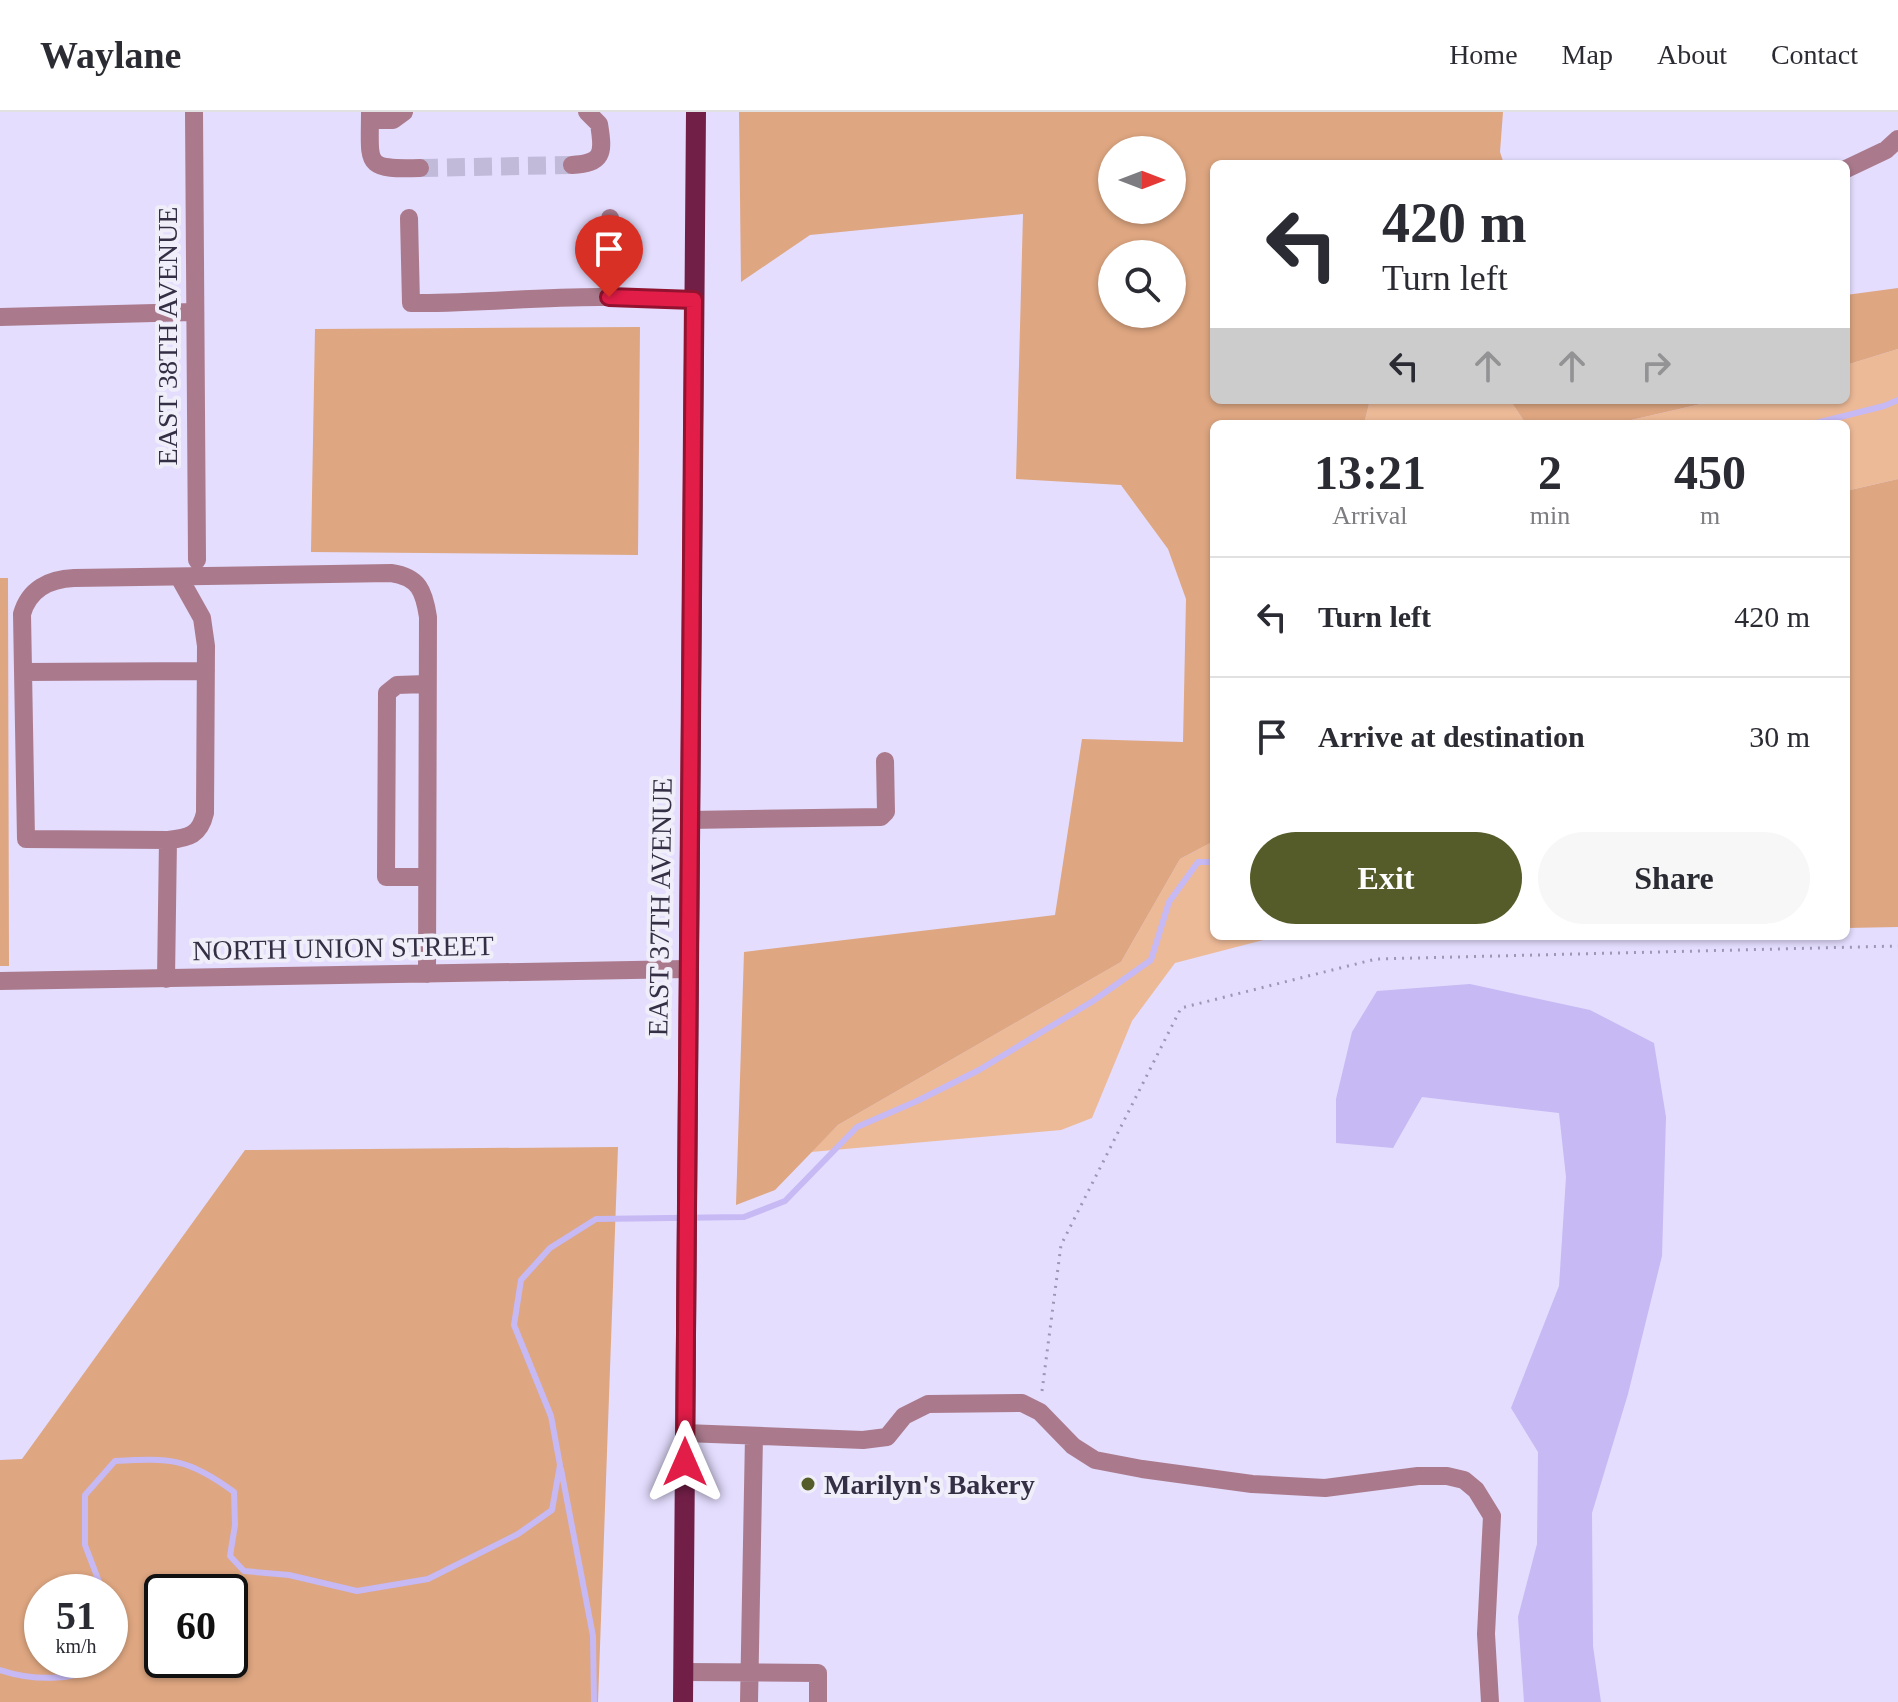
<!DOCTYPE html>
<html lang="en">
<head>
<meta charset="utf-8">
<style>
  :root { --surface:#fff; --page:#f7f7f7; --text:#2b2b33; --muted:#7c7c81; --line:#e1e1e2; --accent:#555b29 }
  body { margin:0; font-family:Georgia,serif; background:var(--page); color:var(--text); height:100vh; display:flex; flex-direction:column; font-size:30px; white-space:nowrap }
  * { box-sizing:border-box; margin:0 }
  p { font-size:26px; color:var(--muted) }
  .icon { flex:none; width:44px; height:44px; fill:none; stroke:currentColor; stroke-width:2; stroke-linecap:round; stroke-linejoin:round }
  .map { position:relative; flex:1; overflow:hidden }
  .side { position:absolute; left:1210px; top:308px; width:640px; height:520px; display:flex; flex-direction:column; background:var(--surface); border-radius:12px; box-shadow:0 2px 6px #0004 }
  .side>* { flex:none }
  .top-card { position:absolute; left:1210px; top:48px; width:640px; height:244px; border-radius:12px; box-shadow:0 2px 6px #0004; background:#fff; color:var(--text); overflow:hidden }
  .needle { width:52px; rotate:90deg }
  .controls { position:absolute; left:1098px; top:24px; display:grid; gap:16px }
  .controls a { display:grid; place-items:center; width:88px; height:88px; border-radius:50%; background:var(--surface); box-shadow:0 2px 6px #0004; font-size:40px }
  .speed { position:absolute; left:24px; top:1462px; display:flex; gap:16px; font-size:40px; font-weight:700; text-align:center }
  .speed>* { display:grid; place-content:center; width:104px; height:104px; border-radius:50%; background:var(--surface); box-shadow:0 2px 6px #0004; line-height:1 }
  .speed small { font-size:20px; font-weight:400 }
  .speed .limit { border:4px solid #111; border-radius:12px; background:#fff; color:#111 }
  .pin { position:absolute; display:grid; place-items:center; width:68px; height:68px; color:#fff; margin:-82px -34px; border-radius:50% 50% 50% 0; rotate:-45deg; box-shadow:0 0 8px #0007 }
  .pin .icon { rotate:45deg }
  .me { position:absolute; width:88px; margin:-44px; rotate:0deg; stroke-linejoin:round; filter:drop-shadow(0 0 6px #0008) }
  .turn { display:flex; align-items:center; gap:28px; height:168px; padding:0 40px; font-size:36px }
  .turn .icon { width:104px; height:104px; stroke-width:2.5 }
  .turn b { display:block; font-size:56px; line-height:68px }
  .lanes { display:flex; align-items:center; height:76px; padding:0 40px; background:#0003; justify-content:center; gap:40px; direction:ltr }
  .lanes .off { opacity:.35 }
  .eta { display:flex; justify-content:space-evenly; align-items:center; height:136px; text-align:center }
  .eta b { font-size:48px; font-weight:800; line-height:56px }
  .action { display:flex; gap:16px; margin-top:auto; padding:16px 40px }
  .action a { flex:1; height:92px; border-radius:48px; background:var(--accent); color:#fff; font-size:32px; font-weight:800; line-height:92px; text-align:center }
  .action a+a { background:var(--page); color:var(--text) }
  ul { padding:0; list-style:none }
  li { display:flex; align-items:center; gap:24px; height:120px; padding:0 40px; border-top:2px solid var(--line) }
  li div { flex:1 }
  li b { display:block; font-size:30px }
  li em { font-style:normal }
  header { display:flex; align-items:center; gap:48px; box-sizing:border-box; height:112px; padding:0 40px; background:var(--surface); border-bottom:2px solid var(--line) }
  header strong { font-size:38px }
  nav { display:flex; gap:44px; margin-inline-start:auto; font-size:28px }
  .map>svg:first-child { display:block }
  .green { fill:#edba98 }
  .forest { fill:#dea681; fill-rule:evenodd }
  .water { fill:#c6b9f4 }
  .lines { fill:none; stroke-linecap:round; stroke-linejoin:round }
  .stream { stroke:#c6b9f4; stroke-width:6 }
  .minor-tunnel { stroke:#c1bad9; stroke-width:18; stroke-dasharray:18 9; stroke-linecap:butt }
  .path { stroke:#9e97b4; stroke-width:3; stroke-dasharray:2 6; stroke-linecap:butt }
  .minor { stroke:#aa7a8c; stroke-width:18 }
  .major { stroke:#721f47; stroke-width:20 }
  .route-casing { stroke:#92132f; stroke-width:20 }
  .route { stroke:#e11d48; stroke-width:14 }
  .poi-dot { fill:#555b29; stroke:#f0eef9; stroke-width:3 }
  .labels { text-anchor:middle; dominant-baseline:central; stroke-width:8; stroke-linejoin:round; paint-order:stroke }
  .street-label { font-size:28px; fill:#342f44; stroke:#f0eef9 }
  .poi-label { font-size:28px; font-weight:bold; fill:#342f44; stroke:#f0eef9; text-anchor:start }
</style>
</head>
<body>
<header>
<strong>Waylane</strong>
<nav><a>Home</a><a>Map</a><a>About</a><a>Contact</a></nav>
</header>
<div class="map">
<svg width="1898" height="1590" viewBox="0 0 1898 1590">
  <rect width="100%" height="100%" fill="#e4ddfe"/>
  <path class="green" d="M1898 237V367L1846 379V312H1614L1718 288H1846V253Z
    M1370 288H1510L1526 312H1364Z
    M1214 729V824H1279L1175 851 1132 909 1092 1006 1061 1018 811 1040 838 1013 1121 850 1180 747Z"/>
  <path class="forest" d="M739 0H1503L1500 40 1504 52H1214V288H1370L1364 312H1214V729L1180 747 1121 850 838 1013 775 1078 736 1093 744 840 1055 803 1082 627 1183 630 1186 487 1168 437 1121 373 1016 367 1023 102 810 123 741 170ZM1172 38V98H1112V38ZM1172 142V202H1112V142Z
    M1898 176V237L1846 253V183Z
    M640 215 638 443 311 440 315 217Z
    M1510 288H1718L1614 312H1526Z
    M1898 367V815L1846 816V379Z
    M0 466H8L9 854H0Z
    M618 1035 598 1590H0V1348L22 1347 245 1038ZM110 1480V1548H42V1480ZM230 1480V1548H162V1480Z"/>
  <path class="water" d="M1470 872 1590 898 1654 931 1666 1005 1662 1144 1628 1282 1592 1401 1593 1534 1601 1590H1524L1518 1505 1537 1432 1538 1340 1511 1296 1559 1174 1566 1065 1559 1001 1422 985 1393 1036 1336 1031V987L1352 920 1377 879Z"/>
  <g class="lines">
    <path class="stream" d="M1812 312 1884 294 1898 288
      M561 1357 593 1524 594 1590
      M103 1480 85 1433V1383L115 1349C171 1346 188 1346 234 1380L235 1413 230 1444 244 1459 289 1463 357 1479 428 1467 518 1422 552 1398 560 1353 551 1304 514 1213 521 1168 550 1136 596 1107 744 1105 785 1089 857 1015 917 989 979 958 1093 889 1151 848 1169 790 1198 750H1214
      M0 1558C33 1569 72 1569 104 1554L105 1548"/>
    <path class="minor-tunnel" d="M420 56 572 53"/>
    <path class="path" d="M1042 1279 1061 1133 1181 896 1376 847 1898 834"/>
    <path class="minor" d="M194 0 197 448
      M370 0C370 53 363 58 420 56
      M370 8H393L404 0
      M572 53C603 51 604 42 599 12L587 0
      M1846 57 1886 38 1898 27
      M409 106 411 191C477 192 542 184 608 185 636 185 665 188 694 188
      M609 185 610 106
      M0 205 193 200
      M23 560 206 559
      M426 572 397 573 387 581 386 765H427
      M689 708 881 705 886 700 885 649
      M168 728C189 726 200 723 205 701L206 534 202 506 179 465
      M166 867 168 728 26 727 22 502C29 477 49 467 74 466L391 461C419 465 424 479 428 505L427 862
      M0 869 687 857
      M685 1321 863 1328 887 1325 904 1304 928 1292 1022 1291 1040 1300 1073 1334 1095 1348 1142 1357 1252 1372 1325 1376 1418 1364H1447L1464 1368 1476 1378 1492 1404 1486 1522 1490 1590
      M683 1560 818 1561V1590
      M749 1590 754 1324"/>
    <path class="major" d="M683 1590 696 0"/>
  </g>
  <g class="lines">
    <g class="route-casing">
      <path id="route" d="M609 185 694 188 685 1350"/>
    </g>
    <use href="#route" class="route"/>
  </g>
  <circle class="poi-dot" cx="808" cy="1372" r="8"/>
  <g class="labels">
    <g class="street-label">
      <text transform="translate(167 224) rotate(-90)">EAST 38TH AVENUE</text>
      <text transform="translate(660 795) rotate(-89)">EAST 37TH AVENUE</text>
      <text transform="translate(343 836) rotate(-1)">NORTH UNION STREET</text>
    </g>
    <g class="poi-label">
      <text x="824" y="1372">Marilyn's Bakery</text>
    </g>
  </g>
</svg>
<div class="controls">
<a><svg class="needle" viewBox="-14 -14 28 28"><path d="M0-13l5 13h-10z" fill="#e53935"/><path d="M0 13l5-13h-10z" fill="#7c7c81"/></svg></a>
<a><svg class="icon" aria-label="search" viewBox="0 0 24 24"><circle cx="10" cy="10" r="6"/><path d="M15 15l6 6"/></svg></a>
</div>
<div class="speed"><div>51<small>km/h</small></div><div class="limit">60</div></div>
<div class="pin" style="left:609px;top:185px;background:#d93025"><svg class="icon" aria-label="arrive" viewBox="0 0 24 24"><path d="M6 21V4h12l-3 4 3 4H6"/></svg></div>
<svg class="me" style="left:685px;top:1350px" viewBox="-20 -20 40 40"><path d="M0-17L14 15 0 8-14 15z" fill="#e11d48" stroke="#fff" stroke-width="4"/></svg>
<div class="top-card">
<div class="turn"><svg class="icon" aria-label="left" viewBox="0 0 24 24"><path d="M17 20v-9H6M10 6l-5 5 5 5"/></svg><div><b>420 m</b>Turn left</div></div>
<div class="lanes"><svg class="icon" aria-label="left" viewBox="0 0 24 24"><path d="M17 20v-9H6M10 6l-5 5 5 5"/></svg><svg class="icon off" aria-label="ahead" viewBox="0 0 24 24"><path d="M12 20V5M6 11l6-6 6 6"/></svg><svg class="icon off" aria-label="ahead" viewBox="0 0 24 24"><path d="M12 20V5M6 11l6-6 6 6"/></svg><svg class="icon off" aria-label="right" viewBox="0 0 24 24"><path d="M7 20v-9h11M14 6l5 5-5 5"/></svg></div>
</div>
<section class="side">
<div class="eta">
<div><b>13:21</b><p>Arrival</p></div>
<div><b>2</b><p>min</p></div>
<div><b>450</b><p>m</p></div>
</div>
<ul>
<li><svg class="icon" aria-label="left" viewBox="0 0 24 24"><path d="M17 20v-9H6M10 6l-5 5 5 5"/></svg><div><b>Turn left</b></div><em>420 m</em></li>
<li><svg class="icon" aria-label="arrive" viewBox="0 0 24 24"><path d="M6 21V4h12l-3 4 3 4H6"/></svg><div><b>Arrive at destination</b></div><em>30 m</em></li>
</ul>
<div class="action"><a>Exit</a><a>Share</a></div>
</section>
</div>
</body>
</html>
